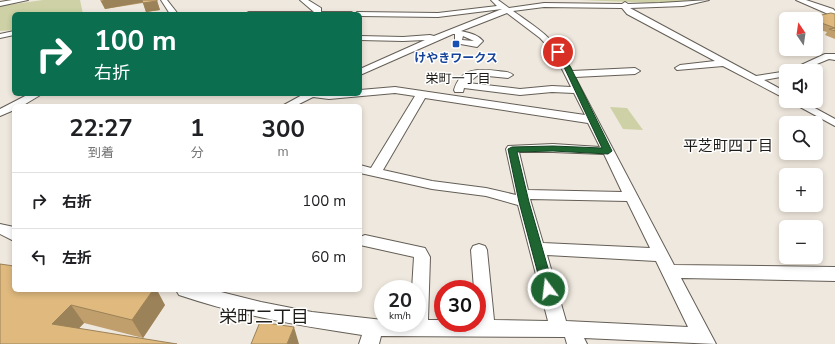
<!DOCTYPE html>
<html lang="ja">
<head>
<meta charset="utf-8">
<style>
  :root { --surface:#fff; --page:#f2f2f2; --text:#202124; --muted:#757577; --line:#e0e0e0 }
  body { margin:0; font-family:"Nunito Sans","Noto Sans JP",sans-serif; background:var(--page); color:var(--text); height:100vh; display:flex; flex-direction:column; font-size:15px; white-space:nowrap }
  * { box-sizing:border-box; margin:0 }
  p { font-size:13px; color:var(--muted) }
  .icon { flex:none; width:22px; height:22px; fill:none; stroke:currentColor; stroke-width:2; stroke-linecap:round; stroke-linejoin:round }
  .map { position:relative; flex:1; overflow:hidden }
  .panel { position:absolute; left:12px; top:104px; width:350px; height:188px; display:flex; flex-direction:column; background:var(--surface); border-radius:6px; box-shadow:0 2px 6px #0003 }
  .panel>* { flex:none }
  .hud { position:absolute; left:12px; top:12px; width:350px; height:84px; border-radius:6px; box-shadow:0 2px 6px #0003; background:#0b6e4f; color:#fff; overflow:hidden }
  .needle { width:26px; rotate:347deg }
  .fabs { position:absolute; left:779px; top:12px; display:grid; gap:8px }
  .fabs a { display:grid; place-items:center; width:44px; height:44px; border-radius:6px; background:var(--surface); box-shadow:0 2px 6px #0003; font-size:20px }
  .speed { position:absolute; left:374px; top:280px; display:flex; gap:8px; font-size:20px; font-weight:700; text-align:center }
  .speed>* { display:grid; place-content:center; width:52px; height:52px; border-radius:50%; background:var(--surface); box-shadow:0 2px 6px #0003; line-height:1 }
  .speed small { font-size:10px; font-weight:400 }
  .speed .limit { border:6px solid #d22; background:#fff; color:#111 }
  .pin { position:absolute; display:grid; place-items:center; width:34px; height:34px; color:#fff; margin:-17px; border:2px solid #fff; border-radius:50%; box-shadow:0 1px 4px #0007 }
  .me { position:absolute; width:44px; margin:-22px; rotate:345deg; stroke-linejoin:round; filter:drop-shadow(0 0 3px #0008) }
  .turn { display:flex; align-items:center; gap:14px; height:84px; padding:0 16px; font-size:18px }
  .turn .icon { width:52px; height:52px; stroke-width:2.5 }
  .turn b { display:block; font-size:28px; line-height:34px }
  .eta { display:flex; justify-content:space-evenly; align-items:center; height:68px; text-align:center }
  .eta b { font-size:24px; font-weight:700; line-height:28px }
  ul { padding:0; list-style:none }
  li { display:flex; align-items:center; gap:12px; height:56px; padding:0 16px; border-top:1px solid var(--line) }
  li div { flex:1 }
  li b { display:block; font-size:15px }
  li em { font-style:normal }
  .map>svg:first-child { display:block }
  .green { fill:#cdd1a5 }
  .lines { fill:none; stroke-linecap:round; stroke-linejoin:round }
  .minor-casing { stroke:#645e56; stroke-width:2 }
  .minor { fill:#fff; fill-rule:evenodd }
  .wall { fill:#c09f6c }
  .shaded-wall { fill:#9c8258 }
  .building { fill:#dfb97e; stroke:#9c8258 }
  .route { fill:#1e6532; stroke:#144220 }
  .transit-dot { fill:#1a4fb4; stroke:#fff; stroke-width:1.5 }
  .labels { text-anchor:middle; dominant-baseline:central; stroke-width:3; stroke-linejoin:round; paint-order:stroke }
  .far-transit-label { font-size:12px; font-weight:bold; fill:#164399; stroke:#fff }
  .far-neighbourhood-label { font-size:13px; fill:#1f1d19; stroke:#fff }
  .neighbourhood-label { font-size:15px; fill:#1f1d19; stroke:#fff }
  .near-neighbourhood-label { font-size:18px; fill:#1f1d19; stroke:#fff }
</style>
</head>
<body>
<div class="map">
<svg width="835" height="344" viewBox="0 0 835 344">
  <rect width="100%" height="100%" fill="#efe8de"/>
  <path class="green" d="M43 0H80L83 14H14V30L0 31V6Z
    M578 0H685L687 1 656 3Z
    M610 107 627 108 643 130 623 129Z"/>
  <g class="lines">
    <g class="minor-casing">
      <path id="minor" d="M12 0H28L0 6V2Z
        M161 0H167L178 14H170Z
        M300 0H308L321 8V12H351L355 14H245L249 12H314Z
        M491 0H498L509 8 544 3 622 4 625 2 628 4 660 3 709 0 683 6 630 8 756 76 788 71 825 54H835V60L829 59 800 71H786V76L764 80 786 92V99L723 66 677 70 675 68 680 65 715 61 627 14 622 8 544 7 513 11C541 31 556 39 572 71L635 68 640 71 635 74 575 77 674 265 835 267V281L681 278 716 344 584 338 587 344H567L565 337 381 336 379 344H359L362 335C300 326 238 315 179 295L176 290H213L261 302 312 312 383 320V323H417V289H412L414 257 360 245V237L365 235 425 248 430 257 428 320H443V323H477V289H474L471 250 473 246 479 244 485 246 487 250 494 320 548 321 518 205 486 196 432 189 360 173V165L371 168 415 96 395 93 329 99 313 97 295 106H282L304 94H360V90L395 87 585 115 574 93 552 92 520 95 464 88 463 92H455L454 90C461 67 479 69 498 71 503 72 509 71 513 75L508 78 478 75 468 83 520 89 552 86 571 87 554 53 540 38 507 13 461 31C469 33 477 34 483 41L477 47 455 43V34H453L360 75V69L425 40 403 41 360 40V36L403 37 430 35 434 36 502 9 438 17 360 16V14H356L357 12 438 13 497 6ZM463 36 474 41 462 40ZM425 98 588 123 600 147 553 144 508 146 506 149 516 195 486 188 432 181 383 170ZM519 152H553L604 154 622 192 528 190ZM530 199 627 201 650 248 543 243ZM547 255 656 261 688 327 566 321Z
        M796 0H806L833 9 835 11V17Z
        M14 31V35L0 38V34Z
        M29 94H42L22 106H14V110L0 116V109Z
        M789 101H802L835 119V126Z
        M0 224 14 227V241L0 234Z"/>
    </g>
    <use href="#minor" class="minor"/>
  </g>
  <path class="wall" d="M100 0H157L160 10 146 12 143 3 105 9Z
    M835 14V39L825 35 827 32 816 29V19H806L807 18Z
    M0 264 165 305 143 338 84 323 79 328 0 344Z"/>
  <path class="shaded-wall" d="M104 0H143L144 2 105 9 101 1Z
    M157 1 160 10 146 12 143 3Z
    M153 290H157L165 305 143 338 132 320Z
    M71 305 84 323 66 342 52 324Z
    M294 327 299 344H287Z"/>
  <path class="building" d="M142 0H157V1L143 3Z
    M831 13 835 14V28L816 21V19H809L807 18Z
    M835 28V31L829 29Z
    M0 264 14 266V290H153L132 320 71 305 52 324 177 344H0Z
    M260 322 294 327 287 344H251Z"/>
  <path class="route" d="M556 50H560L571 68 612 151 608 154 553 151 517 152 529 202 554 289 552 292 548 294 544 292 542 289 519 202 508 149 512 147 553 146 602 148Z"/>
  <rect class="transit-dot" x="452" y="40" width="8" height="8" rx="2"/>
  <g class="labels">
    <g class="far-transit-label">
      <text x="456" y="58">けやきワークス</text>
    </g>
    <g class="far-neighbourhood-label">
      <text x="458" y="79">栄町一丁目</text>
    </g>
    <g class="neighbourhood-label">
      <text x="728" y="146">平芝町四丁目</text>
    </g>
    <g class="near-neighbourhood-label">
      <text x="264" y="317">栄町二丁目</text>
    </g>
  </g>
</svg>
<div class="fabs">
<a><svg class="needle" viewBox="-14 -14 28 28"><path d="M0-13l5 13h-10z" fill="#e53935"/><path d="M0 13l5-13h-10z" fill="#757577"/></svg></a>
<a><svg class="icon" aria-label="sound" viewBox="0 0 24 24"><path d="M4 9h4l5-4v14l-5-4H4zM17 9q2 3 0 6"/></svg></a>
<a><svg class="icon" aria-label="search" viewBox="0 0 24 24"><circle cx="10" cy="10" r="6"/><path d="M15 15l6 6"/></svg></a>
<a>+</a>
<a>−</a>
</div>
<div class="speed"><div>20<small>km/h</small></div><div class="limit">30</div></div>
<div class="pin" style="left:558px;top:52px;background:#d93025"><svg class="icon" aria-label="arrive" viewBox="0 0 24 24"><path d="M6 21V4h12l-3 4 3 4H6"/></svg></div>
<svg class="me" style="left:548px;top:289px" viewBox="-20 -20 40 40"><circle r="17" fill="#1e6532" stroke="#fff" stroke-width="3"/><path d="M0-11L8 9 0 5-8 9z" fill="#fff"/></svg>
<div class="hud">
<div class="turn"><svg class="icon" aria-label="right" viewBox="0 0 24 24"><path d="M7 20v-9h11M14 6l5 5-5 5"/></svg><div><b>100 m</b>右折</div></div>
</div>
<section class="panel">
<div class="eta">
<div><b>22:27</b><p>到着</p></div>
<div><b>1</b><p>分</p></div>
<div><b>300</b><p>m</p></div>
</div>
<ul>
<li><svg class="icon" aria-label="right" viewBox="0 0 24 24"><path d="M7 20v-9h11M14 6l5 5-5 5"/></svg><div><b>右折</b></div><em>100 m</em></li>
<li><svg class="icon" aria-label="left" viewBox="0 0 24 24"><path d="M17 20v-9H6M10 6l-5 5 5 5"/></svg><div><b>左折</b></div><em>60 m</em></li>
</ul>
</section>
</div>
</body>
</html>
